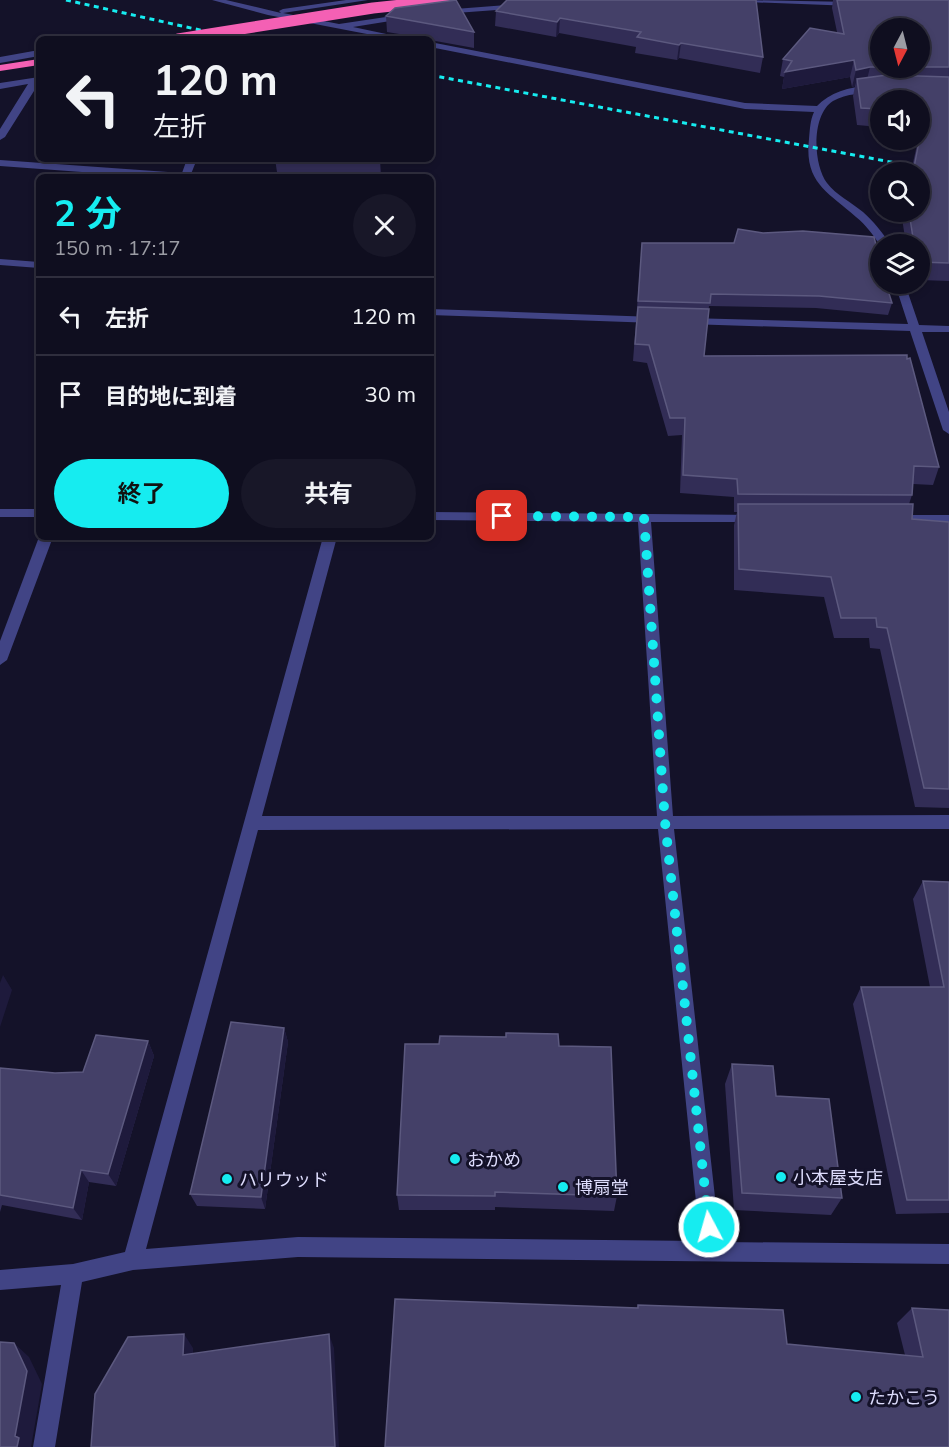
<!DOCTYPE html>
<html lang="ja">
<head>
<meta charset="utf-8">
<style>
  :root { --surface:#0f0e1f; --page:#181728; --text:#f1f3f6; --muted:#9b9ca4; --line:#2f2e3d; --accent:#16ecf0 }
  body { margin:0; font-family:Mulish,"Noto Sans JP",sans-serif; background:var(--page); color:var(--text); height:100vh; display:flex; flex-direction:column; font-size:22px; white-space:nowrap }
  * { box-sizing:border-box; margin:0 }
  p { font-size:20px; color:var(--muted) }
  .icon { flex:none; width:33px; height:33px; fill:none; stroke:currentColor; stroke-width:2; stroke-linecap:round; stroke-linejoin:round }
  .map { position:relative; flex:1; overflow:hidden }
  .side { position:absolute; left:36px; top:174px; width:398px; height:366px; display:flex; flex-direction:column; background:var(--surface); border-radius:9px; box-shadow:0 3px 9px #0003,0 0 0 2px var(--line) }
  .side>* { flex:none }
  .guide { position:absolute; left:36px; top:36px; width:398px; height:126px; border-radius:9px; box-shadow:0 3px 9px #0003,0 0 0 2px var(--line); background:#0f0e1f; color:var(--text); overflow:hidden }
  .needle { width:39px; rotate:187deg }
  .fabs { position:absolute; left:870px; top:18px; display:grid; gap:12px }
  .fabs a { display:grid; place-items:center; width:60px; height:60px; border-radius:50%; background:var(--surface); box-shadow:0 3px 9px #0003,0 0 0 2px var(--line); font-size:30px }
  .pin { position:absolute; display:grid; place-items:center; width:51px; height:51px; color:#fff; margin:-26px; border-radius:12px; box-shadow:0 3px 9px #0006 }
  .me { position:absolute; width:66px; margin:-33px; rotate:354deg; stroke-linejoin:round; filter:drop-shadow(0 0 4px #0008) }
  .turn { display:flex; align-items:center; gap:21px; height:126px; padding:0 18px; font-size:27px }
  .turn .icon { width:78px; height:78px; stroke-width:2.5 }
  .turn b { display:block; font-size:42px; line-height:51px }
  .round { display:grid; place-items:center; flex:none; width:63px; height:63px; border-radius:32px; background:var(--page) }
  .overview { display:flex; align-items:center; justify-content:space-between; height:102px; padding:0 18px }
  h1 { font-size:36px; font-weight:700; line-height:45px; color:var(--accent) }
  .primary-button { display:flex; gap:12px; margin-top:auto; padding:12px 18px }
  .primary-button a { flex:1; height:69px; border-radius:36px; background:var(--accent); color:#111; font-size:24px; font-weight:700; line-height:69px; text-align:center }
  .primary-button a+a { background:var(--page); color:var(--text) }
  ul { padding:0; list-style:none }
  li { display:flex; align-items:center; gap:18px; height:78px; padding:0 18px; border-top:2px solid var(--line) }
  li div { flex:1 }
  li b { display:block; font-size:22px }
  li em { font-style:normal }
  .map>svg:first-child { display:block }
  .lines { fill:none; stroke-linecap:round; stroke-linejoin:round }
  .minor { fill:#414485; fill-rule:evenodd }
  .highway { fill:#f460b4; fill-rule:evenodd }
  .rail { stroke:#16ecf0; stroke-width:3; stroke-dasharray:5 4.5; stroke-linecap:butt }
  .highway-bridge { stroke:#f460b4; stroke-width:11 }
  .wall { fill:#322d56; fill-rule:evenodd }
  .shaded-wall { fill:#1e1a3c }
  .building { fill:#444068; stroke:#5c597f; stroke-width:1.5 }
  .route { stroke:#16ecf0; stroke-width:10; stroke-dasharray:0 18 }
  .poi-dot { fill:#16ecf0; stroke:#141229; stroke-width:2 }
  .labels { text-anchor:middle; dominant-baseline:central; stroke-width:6; stroke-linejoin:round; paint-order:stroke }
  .near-poi-label { font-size:18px; fill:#deddfd; stroke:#141229; text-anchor:start }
</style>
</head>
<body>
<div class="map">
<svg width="949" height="1447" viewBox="0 0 949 1447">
  <rect width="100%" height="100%" fill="#141229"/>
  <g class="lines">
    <path class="minor" d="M212 0H226L281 13 279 11 283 9 346 0H368L283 13 339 24 406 14H409V18L353 27 410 39H393L268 15Z
      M742 0 853 2 857 4 853 6 746 2Z
      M520 4H523V8L442 14 438 12 442 10Z
      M430 42 745 103 817 106C831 91 858 84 878 87V91C863 94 847 93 833 101 811 115 813 164 827 183 836 195 851 202 863 212 874 222 882 232 890 244L880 245C873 235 866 225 856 217 828 192 804 183 809 139 810 129 810 121 814 112L745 109 430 47Z
      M39 50V56L0 63V57Z
      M39 77V83L5 137 0 140V129L28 84 0 89V83Z
      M187 159H197L191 174 195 177H150L0 166V160L182 173Z
      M0 259 39 262V268L0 265Z
      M895 284H905L919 325 949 326V332H922L949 412V434L943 430 910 331 688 324 682 321 688 318 908 324Z
      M430 309 655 317 661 320 655 323 430 315Z
      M0 509H39V517H0Z
      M430 512 759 515 761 518 754 522H651L673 816 949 815V829H674L720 1242 949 1244V1264L298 1257 133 1270 82 1282 55 1447H33L61 1285 0 1290V1270L73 1264 125 1252 323 537H337L262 816H657L638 522 430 520ZM658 829 700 1241 298 1237 146 1249 258 830Z
      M892 515H949V523L887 522 885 519Z
      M39 537H53L7 660 0 665V641Z"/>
    <path class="highway" d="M39 59V65L0 71V65Z"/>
    <path class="rail" d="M66 0 240 39
      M430 75 949 173"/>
    <path class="highway-bridge" d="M178 39 373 8 449 0"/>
  </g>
  <path class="wall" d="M507 0 763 57 760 73 679 58 677 60 635 53 636 47 559 33 556 37 495 26 496 11Z
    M830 0H949V281L920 280V244H906L901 212H920V172H911L918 140H920V100H880V127L857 125 853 96 855 86 852 87 850 77 782 89 784 77 780 76 783 59 837 32 832 8 833 0ZM880 28H920V68H880Z
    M386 16 474 32V48L430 40V39L387 32Z
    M275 159H380L381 177H354L277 172Z
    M641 255 892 303 888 315 816 308 709 306 704 356 939 467 933 485 913 484 912 495 909 504 912 519 949 522V808L915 807 880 649 870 648 869 638H834L824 597 734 590V525L737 512H734V497L680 493 682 435 668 436 647 363 633 361Z
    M923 881 949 882V1213L896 1214 853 1004 861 987H930L913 899Z
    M284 1028 288 1042 265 1209 197 1206 190 1194Z
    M148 1041 154 1056 116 1186 89 1182 82 1220 2 1205 0 1212V1068L55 1073 83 1072Z
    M559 1046 617 1196 614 1211 495 1207V1210H399L397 1195Z
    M732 1064 776 1096 842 1198 831 1215 734 1210 725 1084Z
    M638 1305 787 1344 905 1355 897 1323 912 1308 949 1447 637 1308Z"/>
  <path class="shaded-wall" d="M560 18 559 33 556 37 557 22Z
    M681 43 679 58 677 60 679 45Z
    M854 60 850 77 782 89 785 72Z
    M870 67 866 84 857 79 855 86 852 87 856 70Z
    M3 975 12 990 0 1027V983Z
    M284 1028 288 1042 265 1209 261 1197Z
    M148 1041 154 1056 116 1186 108 1174Z
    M81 1170 89 1182 82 1220 73 1208Z
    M184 1334 193 1348V1368L183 1355Z
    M329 1334 334 1348 339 1447H335Z
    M14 1343 29 1357 42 1384 31 1447H17L15 1436Z"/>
  <path class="building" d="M456 0 474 32 386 16 395 8Z
    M507 0H756L763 57 681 43 679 45 637 37 641 32 560 18 557 22 496 11Z
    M837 0H949V67H920V28H880V67H870L856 70 854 60 785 72 792 61 783 59 810 28 844 34Z
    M887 75 949 77V263L920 262V244H914L909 212H920V172H913L925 112 920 111V100H880V109L861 108 857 79Z
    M738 229 763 233 803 231 874 237 880 261V284H886L892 303 819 296 711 294 710 303 638 301 642 243H734Z
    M638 307 709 309 704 356 907 355V359L910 358 939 467 914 466 912 495 738 494 737 479 683 475 685 418H670L649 345 635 344Z
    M738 504H913L912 519 949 522V789L924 788 887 628 877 627 876 618H841L831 577 739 569Z
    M923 881 949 882V1200H907L861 987H944Z
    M231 1022 284 1028 261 1197 190 1194Z
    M506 1033 558 1034 559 1046 611 1047 617 1196 495 1192V1196L397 1195 405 1044H439L440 1036 506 1037Z
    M96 1035 148 1041 108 1174 81 1170 73 1208 0 1195V1068L55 1073 83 1072Z
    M732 1064 773 1066 776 1096 829 1099 842 1198 742 1193Z
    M395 1299 638 1308V1305L783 1310 787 1344 923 1357 912 1308 949 1310V1447H385Z
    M184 1334 183 1355 329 1334 335 1447H91L95 1394 128 1337Z
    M0 1342 14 1343 27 1371 15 1436 19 1438 17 1447H0Z"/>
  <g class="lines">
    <path class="route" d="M502 516 644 517 665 822 709 1227"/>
  </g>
  <g class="poi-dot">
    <circle cx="455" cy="1159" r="6"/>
    <circle cx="781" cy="1177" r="6"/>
    <circle cx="227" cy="1179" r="6"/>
    <circle cx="563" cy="1187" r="6"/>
    <circle cx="856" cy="1397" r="6"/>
  </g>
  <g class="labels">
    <g class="near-poi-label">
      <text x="467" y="1159">おかめ</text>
      <text x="793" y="1177">小本屋支店</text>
      <text x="239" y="1179">ハリウッド</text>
      <text x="575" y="1187">博扇堂</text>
      <text x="868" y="1397">たかこう</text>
    </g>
  </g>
</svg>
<div class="fabs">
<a><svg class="needle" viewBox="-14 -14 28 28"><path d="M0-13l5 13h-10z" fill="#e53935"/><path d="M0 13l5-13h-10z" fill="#9b9ca4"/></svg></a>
<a><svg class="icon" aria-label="sound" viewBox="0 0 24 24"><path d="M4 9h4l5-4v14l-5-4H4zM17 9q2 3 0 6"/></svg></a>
<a><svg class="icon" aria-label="search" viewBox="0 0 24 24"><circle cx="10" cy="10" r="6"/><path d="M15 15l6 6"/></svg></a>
<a><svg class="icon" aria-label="layers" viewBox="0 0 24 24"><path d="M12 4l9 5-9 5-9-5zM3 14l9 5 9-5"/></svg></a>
</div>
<div class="pin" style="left:502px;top:516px;background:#d93025"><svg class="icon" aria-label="arrive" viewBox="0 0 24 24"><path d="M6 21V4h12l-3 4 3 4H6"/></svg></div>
<svg class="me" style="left:709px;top:1227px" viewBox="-20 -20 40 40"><circle r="17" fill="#16ecf0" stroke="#fff" stroke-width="3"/><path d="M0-11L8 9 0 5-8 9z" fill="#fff"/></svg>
<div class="guide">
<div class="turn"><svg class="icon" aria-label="left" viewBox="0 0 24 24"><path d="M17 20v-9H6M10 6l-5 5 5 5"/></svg><div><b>120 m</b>左折</div></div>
</div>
<section class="side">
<div class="overview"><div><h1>2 分</h1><p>150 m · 17:17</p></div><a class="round"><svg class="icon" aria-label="close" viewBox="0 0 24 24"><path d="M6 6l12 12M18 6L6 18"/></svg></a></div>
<ul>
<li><svg class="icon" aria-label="left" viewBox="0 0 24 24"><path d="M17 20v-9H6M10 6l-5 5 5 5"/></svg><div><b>左折</b></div><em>120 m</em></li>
<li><svg class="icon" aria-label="arrive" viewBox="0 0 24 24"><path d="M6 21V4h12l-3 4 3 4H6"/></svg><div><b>目的地に到着</b></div><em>30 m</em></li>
</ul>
<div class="primary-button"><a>終了</a><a>共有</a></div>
</section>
</div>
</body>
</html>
